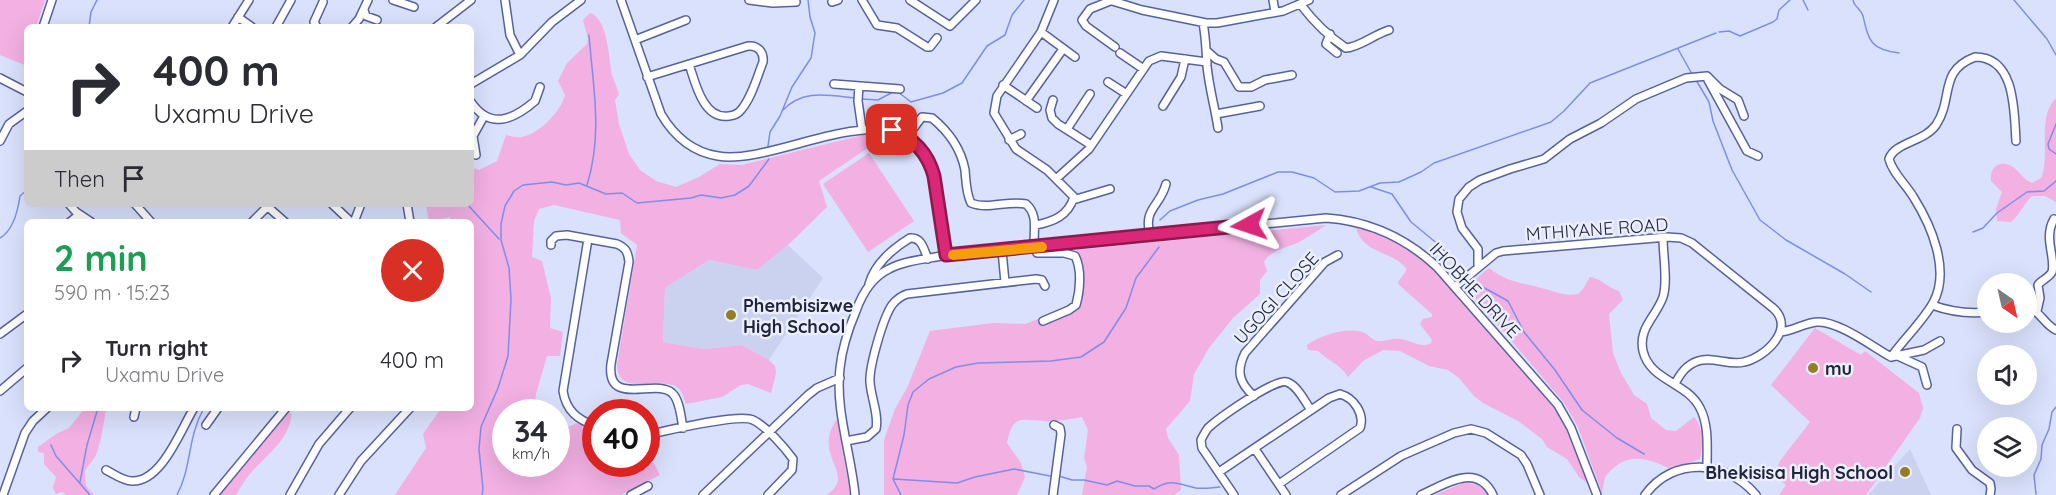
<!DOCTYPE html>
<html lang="en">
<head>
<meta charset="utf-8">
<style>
  :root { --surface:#fff; --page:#f2f2f3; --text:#2b2b33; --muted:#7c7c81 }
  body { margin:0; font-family:Quicksand,sans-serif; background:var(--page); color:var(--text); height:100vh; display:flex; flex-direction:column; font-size:22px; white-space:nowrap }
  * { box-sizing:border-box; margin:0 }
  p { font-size:20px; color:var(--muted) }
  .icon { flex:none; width:33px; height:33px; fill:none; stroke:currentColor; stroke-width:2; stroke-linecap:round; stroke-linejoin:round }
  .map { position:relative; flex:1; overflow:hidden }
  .sheet { position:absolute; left:24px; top:219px; width:450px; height:192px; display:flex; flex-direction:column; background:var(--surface); border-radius:9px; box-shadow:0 6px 24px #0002 }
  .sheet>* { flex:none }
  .banner { position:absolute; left:24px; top:24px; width:450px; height:183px; border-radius:9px; box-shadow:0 6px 24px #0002; background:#fff; color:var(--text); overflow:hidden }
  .needle { width:39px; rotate:146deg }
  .fabs { position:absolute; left:1977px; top:273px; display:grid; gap:12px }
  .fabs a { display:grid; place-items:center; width:60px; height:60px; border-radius:50%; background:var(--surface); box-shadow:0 6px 24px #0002; font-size:30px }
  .speed { position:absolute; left:492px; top:399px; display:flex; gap:12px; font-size:30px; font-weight:700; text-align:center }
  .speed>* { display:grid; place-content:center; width:78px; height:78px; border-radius:50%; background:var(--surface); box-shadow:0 6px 24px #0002; line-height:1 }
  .speed small { font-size:15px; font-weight:400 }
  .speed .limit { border:9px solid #d22; background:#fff; color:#111 }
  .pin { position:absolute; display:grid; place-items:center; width:51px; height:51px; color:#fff; margin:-26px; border-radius:12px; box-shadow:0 3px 9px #0006 }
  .me { position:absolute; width:66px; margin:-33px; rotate:265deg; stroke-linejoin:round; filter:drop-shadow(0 0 4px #0008) }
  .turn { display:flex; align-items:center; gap:21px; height:126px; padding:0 30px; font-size:27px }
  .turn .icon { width:78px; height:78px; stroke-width:2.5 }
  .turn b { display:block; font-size:42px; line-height:51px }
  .then { display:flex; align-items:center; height:57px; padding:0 30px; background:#0003; gap:12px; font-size:22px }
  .round { display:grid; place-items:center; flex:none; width:63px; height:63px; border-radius:32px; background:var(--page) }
  .head { display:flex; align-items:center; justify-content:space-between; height:102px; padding:0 30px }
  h1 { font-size:36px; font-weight:700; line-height:45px; color:#1e9e55 }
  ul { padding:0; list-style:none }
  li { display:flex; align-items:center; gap:18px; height:78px; padding:0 30px }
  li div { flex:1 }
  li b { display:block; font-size:22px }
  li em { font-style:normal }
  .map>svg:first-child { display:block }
  .built { fill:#cbd2ef }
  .green { fill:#f2b0e3 }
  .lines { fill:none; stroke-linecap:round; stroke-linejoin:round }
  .stream { stroke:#7e8ee7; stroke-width:1.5 }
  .minor-casing { stroke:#57629c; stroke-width:10 }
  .minor { stroke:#fff; stroke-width:7 }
  .route-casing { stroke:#8e194d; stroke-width:15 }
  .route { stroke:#db2777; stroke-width:10 }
  .slow { stroke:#f59e0b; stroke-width:10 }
  .poi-dot { fill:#947d24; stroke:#ebeffc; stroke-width:2 }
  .labels { text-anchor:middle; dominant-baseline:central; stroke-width:5; stroke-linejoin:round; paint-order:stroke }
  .street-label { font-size:18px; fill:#20243d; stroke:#ebeffc }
  .poi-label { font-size:18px; font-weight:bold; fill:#20243d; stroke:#ebeffc; text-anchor:start }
</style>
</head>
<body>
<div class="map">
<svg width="2056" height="495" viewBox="0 0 2056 495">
  <rect width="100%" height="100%" fill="#dae1fc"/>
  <path class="built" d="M788 245 823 278 769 360 742 345 704 349 663 342 665 288 709 260 757 270Z
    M1910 449 1931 495H1868Z"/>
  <path class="green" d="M0 0H45L36 27H27V66L0 55Z
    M590 13C608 18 609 60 612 75 614 81 617 88 619 94L615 100 619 124 629 154 640 170 656 181 676 187 699 177 720 164 742 165 863 135H871L884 137 819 181 827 207 788 245 757 270 709 260 665 288 663 342 704 349 742 345 769 360 775 366 776 373 771 393 748 384 741 385 722 397 686 404C684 398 682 391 677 387 660 376 618 398 617 365L637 245 621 233 620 220 554 205 539 209 534 221 532 257 542 261 551 298 550 328 563 332 560 356H547L536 394 534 412H506V464H556L557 432 577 423 595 430 596 464 654 463 660 475 621 495H395L426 448 423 434 440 410 439 408H471V222H451L450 217 429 222 426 204H471V167L479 170 497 161 506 135C510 136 517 138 521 137 539 135 561 111 565 95L558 81 567 63 587 44 588 39 583 20Z
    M2056 98V202L2045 196H2032C2024 204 2020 214 2011 222L1997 221 1996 209 2002 192 1991 181C1989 167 2000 159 2013 167 2020 172 2023 179 2032 183L2041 178C2051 154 2036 118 2056 98Z
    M869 153 914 221 868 252 823 184Z
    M1326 225C1318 230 1310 236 1301 241 1289 248 1271 249 1264 262L1267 271 1260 280V294L1233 318 1209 348 1194 374 1190 401 1166 429 1168 438 1179 455 1181 490 1174 495H1082L1087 467 1084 458 1088 430 1082 417C1070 419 1056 422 1044 421 1020 420 1013 414 1007 443L1021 463 1025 477 1017 495H884V440L895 409 907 388 930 331 993 323 1025 324 1072 306 1076 296 1077 250Z
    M1356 228C1386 235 1412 249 1435 271L1555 409 1567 430 1588 483 1580 478 1567 459 1547 447 1542 439 1518 421 1483 403 1474 396 1459 378 1448 370 1429 366 1400 351 1383 350 1363 361 1348 377C1339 363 1329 362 1318 351L1308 350 1307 345C1321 335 1348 326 1365 333 1369 335 1372 340 1377 341 1385 342 1392 338 1400 339 1411 340 1421 349 1431 343L1432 340 1420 324 1423 319 1432 317V314L1399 285 1398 282 1406 271V268C1392 251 1362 253 1356 228Z
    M1489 268C1508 283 1520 282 1541 288 1555 291 1564 297 1578 294L1583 289 1590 277C1600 278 1608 288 1619 291L1623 300 1609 314 1613 353 1621 373 1634 395 1647 404 1651 418 1666 430 1676 431 1694 417C1704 429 1703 444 1700 459L1670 469C1645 456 1624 452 1605 477L1602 493 1578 427 1565 404 1466 287Z
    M1815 328 1861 355 1865 351 1919 393 1923 408 1920 418 1866 495H1779L1786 485 1774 476 1780 461 1810 422 1771 385Z
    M85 408H106C106 414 99 451 96 455 93 461 88 465 85 471L86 486 94 495H67L62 492 56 494 53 488 56 477 44 464V453L38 452V447L56 434 69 428Z
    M287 412 292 414C288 442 266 455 249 475 244 481 240 488 236 495H219Z
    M837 419 850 493V495H827C830 492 835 488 837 484 844 467 815 450 837 419Z
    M1465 482 1480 486 1487 495H1435Z"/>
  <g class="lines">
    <path class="stream" d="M1803 0 1808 10
      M1853 0C1854 7 1861 9 1863 16 1869 41 1870 49 1899 53
      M2014 0 2047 39 2056 55
      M89 27 91 12 97 0
      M1719 32 1729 31 1740 36 1773 22 1777 19 1779 10 1790 0
      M1678 49 1692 74
      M1696 80 1709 102 1713 121 1732 170 1760 220 1786 240 1845 274 1871 292
      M898 92 911 102 943 93 962 83 987 46 1005 35 1012 15 1024 0
      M862 99 878 100 893 92
      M782 111C802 89 827 95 854 98
      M2056 124 2048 144 2049 149 2056 154
      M768 146 770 132 780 116 792 87 811 58 815 33 810 17 808 0
      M587 185C603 134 593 87 589 35
      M1371 187 1392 194 1411 222 1439 245 1463 271
      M467 204 499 239
      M1160 220 1170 211 1198 200 1223 194 1278 172H1292L1314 178 1335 192 1359 191 1380 183 1399 182 1421 172 1434 163 1551 122 1564 111 1590 83 1716 33
      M1973 232 1983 228 1997 213 2027 192 2044 191 2056 181
      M0 238C14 230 18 210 20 196L27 190
      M1470 280 1508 301 1524 332 1555 370 1582 410 1617 438 1644 454
      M51 445 56 456 90 495
      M1059 476 1072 480H1084L1107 485 1117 481 1135 486H1149L1154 489C1171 478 1178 484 1196 488 1204 489 1212 488 1220 487
      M894 479 957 483 975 477 1014 469 1050 476
      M80 482 87 445 98 408
      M2036 494 2034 475 2041 459 2042 445 2049 429 2052 412 2056 407
      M177 495C192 467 187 438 204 408
      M482 495 483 489 479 449 481 427 498 388 508 356 511 299 509 268 501 240V224L505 206 514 191 523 185 552 182 566 185 579 183 606 194 622 193 637 203 691 198 701 195 721 198 735 195 749 186 769 159
      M901 495 893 479 904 435 908 405 913 392 929 379 956 367 978 363 1051 361 1081 357 1104 342 1126 308 1136 278 1159 247"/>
    <g class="minor-casing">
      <path id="minor" d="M393 0 414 7
        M505 0 510 35 520 55
        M621 0 661 114C674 136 692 152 718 156 780 167 909 78 934 176L947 255
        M749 0 773 3 796 2
        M862 0 877 25 897 28 927 47H930L937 38
        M910 0 950 26 976 0
        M1054 0 1041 32 1075 57
        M1109 0 1142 10 1206 23H1217L1283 11 1309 0
        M1273 0 1275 11
        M1110 1 1090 9 1082 20 1086 26 1115 47
        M832 2 838 0
        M1301 5C1314 22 1328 36 1346 48 1360 47 1373 35 1389 30
        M364 10 366 16 377 20
        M238 17 252 27
        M1203 23C1206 38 1206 51 1207 66 1209 87 1215 108 1218 128
        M43 27 52 0
        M232 27 249 0
        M276 27 291 0
        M317 27 314 22 323 2
        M352 27 359 19 368 0
        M436 27 471 0
        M1330 34 1326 44 1337 53
        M635 40 686 20
        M1207 51 1216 59 1224 62 1239 87H1251L1265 80 1292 75
        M1120 53 1142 68
        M647 77 748 46C758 45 764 52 763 62 757 77 752 97 741 110 738 114 735 115 729 116 703 120 695 82 689 64
        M0 78 27 92
        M1708 80 1747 151 1758 156
        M1108 82 1125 93
        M471 84 520 55 552 22 581 0
        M834 84 900 89
        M1003 85 1037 108
        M859 86 858 101 862 129
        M1053 100 1050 110 1052 118 1058 124 1091 145
        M1026 101 1063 49
        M471 102C490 130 513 120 535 101L540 87
        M1163 106 1181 77 1185 59
        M1216 114 1260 106
        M1067 129 1090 94
        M907 137 922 117 932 118C948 131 961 149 965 170 966 181 966 193 971 203 988 210 1008 200 1026 204 1042 218 1029 239 1037 253H1064L1075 256C1082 269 1080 291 1076 305L1069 310 1043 321
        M1009 140 1021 134
        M0 141 9 124 27 111
        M476 155 473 136 484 116
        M1056 179 1089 149 1149 61 1161 56 1207 62
        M1073 200 1110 189
        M69 204 76 212 91 222
        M135 204 151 222
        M332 204 351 222
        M407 204 410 222
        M268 207 285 222
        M70 222 75 218 83 217
        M252 222 270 204
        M354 222 361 204
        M1035 225C1053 222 1068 216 1074 197L1047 170 1016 149 994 113 997 96 1041 32
        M1150 235C1143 208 1160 207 1166 184
        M1663 238C1663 255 1668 282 1663 297 1656 317 1638 328 1643 351 1650 381 1687 382 1700 408 1709 425 1707 447 1707 466
        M588 239 563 391C566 410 577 420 596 426
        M551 245V241L556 236 567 235 617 244C626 248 628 252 629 262L611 364C606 408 656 378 672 393 680 400 681 418 683 428
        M1002 251 1005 282
        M1478 267V249L1462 228 1457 212 1459 199 1469 187 1480 180 1510 169 1544 159 1570 139 1601 123 1636 99 1686 78 1707 76 1720 89 1738 100 1744 116
        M869 284C875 263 892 249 910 238 922 237 924 250 928 259
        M1456 286 1496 253 1503 251 1667 237 1681 238 1692 243 1773 308C1796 328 1766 357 1744 362 1729 366 1713 356 1698 361 1686 365 1680 374 1675 384
        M1932 305C1951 312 1968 314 1988 312
        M2026 308C2041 310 2043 324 2056 330
        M2037 311 2040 298 2038 285C2041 280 2049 278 2052 272 2056 257 2043 238 2054 219
        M1780 332C1793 331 1804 323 1817 322 1837 320 1873 347 1891 357 1904 339 1922 322 1933 303 1951 271 1931 225 1914 198 1906 184 1893 174 1889 159 1895 142 1924 142 1936 125 1954 98 1938 71 1975 57 2016 57 2014 112 2016 141
        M0 334 27 314
        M1891 357 1924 350 1940 341
        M1900 357 1922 367 1927 385
        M0 391 27 368
        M1254 396C1239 383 1236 371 1245 353L1325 262 1338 255
        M134 417 136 408
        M206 425 218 408
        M1957 429 1956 448 1972 470 1990 483 1991 489 1990 495
        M646 435C666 431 739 413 753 420 766 426 785 448 793 459L792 470 768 495
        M846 441 867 437 876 429C879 414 871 398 870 382 869 367 883 318 892 305 896 300 901 296 907 294L1036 279 1042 280 1045 286
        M1255 449 1286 495
        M106 470C114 474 123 481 132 481 162 482 181 429 194 408
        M1219 472 1329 398 1340 394C1354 398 1365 414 1360 428L1279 484
        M3 495 25 433 33 421 47 408
        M214 495 286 408
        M290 495 319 444 350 408
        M339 495 361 461 410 408
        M631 495 648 486
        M703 495 808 395 817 388 840 378
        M855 495C851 453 835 410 840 368 842 348 848 330 856 311 862 294 872 277 889 269 906 260 928 259 947 255L1326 218C1369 221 1406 238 1437 267L1558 405 1571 428 1597 495
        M1053 495 1061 434 1060 428 1054 425
        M1234 495 1202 448 1201 440C1203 436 1205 432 1208 428 1219 418 1275 378 1287 382 1298 386 1305 402 1311 410
        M1341 495 1401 456 1454 433 1471 429 1486 433 1521 455 1527 464 1540 495
        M1421 495C1445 484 1477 462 1493 495
        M1645 495C1673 456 1727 460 1756 495"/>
    </g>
    <use href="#minor" class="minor"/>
  </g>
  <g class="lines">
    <g class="route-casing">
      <path id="route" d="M892 130C914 138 928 154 934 176L946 255 1249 225"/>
    </g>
    <use href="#route" class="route"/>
    <path class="slow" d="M953 255 1042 247"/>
  </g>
  <g class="poi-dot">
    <circle cx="731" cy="315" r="6"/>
    <circle cx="1813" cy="368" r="6"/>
    <circle cx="1905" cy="472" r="6"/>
  </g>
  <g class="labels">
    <g class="street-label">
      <text transform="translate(1597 229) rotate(-4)">MTHIYANE ROAD</text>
      <text transform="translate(1475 290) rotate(47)">IHOBHE DRIVE</text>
      <text transform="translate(1276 298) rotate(-48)">UGOGI CLOSE</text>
    </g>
    <g class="poi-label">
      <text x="743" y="305">Phembisizwe<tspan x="743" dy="21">High School</tspan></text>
      <text x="1825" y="368">mu</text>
      <text x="1893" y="472" text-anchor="end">Bhekisisa High School</text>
    </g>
  </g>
</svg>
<div class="fabs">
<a><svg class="needle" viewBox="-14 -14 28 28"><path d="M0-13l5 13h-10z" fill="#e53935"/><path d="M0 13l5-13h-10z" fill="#7c7c81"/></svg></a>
<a><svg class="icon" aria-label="sound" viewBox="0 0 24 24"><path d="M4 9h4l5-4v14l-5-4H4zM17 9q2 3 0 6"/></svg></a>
<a><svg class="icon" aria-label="layers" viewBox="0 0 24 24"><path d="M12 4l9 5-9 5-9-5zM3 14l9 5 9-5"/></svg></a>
</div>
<div class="speed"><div>34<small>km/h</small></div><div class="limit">40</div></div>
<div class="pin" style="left:892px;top:130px;background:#d93025"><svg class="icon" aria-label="arrive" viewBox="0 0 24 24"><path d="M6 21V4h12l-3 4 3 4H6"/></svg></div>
<svg class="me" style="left:1249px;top:225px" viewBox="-20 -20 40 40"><path d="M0-17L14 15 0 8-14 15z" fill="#db2777" stroke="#fff" stroke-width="4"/></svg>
<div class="banner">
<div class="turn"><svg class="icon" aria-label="right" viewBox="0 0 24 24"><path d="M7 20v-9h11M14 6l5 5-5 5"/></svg><div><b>400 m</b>Uxamu Drive</div></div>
<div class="then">Then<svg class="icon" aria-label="arrive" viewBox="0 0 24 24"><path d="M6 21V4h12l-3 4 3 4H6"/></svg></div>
</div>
<section class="sheet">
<div class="head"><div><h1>2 min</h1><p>590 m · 15:23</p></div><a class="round" style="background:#d93025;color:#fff"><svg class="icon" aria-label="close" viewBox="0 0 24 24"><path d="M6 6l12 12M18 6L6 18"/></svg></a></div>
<ul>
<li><svg class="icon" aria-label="right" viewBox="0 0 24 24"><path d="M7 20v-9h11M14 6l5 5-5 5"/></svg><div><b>Turn right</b><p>Uxamu Drive</p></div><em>400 m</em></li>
</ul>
</section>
</div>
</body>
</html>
